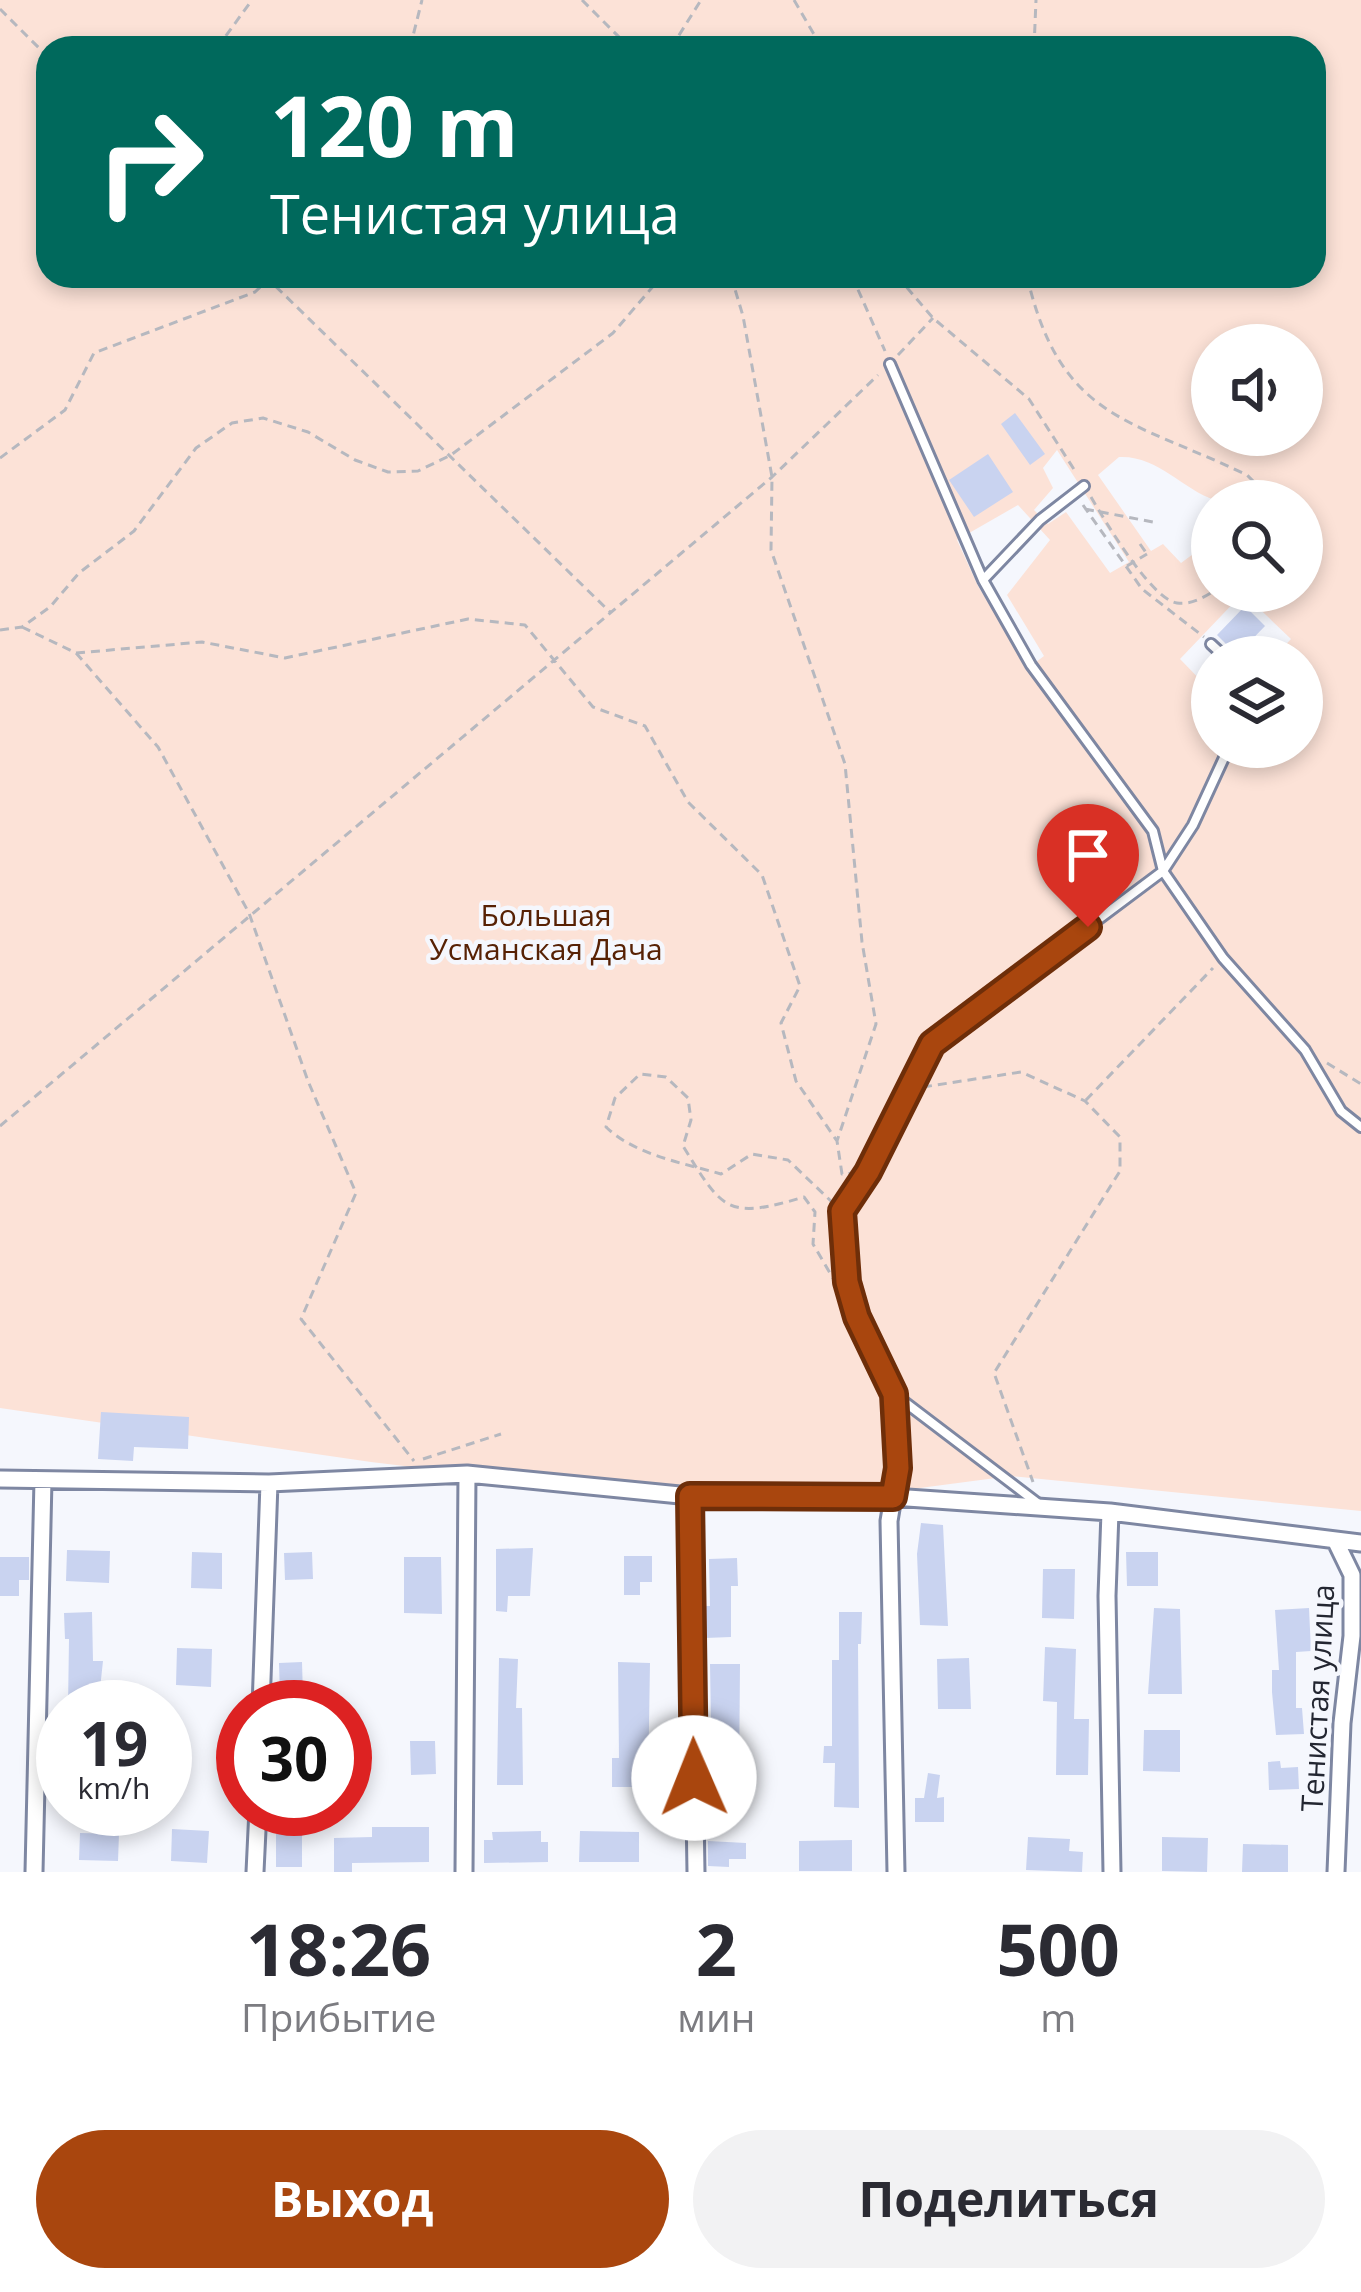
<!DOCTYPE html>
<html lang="ru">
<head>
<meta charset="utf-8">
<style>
  :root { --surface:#fff; --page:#f2f2f3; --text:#2b2b33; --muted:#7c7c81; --accent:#a9460e }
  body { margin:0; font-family:"Open Sans",sans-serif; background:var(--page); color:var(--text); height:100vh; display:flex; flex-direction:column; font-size:45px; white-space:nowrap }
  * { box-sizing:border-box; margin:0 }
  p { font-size:39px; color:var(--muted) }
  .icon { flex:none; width:66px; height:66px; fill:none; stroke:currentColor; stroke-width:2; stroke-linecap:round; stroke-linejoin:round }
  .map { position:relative; height:1872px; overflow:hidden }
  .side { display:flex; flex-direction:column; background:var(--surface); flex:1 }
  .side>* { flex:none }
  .hud { position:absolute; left:36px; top:36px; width:1290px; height:252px; border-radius:36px; box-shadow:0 6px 18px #0003; background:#00695c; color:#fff; overflow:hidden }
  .buttons { position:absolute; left:1191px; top:324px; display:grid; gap:24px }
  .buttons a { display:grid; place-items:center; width:132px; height:132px; border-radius:50%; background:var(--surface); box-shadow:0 6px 18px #0003; font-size:60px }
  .speed { position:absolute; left:36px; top:1680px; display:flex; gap:24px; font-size:60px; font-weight:700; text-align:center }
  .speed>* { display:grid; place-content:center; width:156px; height:156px; border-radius:50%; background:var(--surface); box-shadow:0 6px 18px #0003; line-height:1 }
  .speed small { font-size:30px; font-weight:400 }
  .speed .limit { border:18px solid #d22; background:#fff; color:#111 }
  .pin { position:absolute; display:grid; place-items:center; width:102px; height:102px; color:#fff; margin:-123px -51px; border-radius:50% 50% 50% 0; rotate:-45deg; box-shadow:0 0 12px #0007 }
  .pin .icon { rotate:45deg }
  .me { position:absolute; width:132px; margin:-66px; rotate:359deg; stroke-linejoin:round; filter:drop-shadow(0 0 9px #0008) }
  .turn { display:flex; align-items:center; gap:42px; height:252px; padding:0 36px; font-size:54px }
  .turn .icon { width:156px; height:156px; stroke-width:2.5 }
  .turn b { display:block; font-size:84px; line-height:102px }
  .eta { display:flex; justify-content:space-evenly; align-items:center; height:204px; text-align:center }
  .eta b { font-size:72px; font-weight:700; line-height:84px }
  .primary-button { display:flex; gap:24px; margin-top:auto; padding:24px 36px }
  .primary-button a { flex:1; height:138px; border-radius:72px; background:var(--accent); color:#fff; font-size:48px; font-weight:700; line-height:138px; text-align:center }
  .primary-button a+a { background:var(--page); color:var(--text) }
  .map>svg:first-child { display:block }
  .green { fill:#fce2d7; fill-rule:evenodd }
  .building { fill:#c9d3f0 }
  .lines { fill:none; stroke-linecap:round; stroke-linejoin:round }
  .lane-casing { stroke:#7e87a2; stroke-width:14 }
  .street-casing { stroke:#7e87a2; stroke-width:21 }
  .path { stroke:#b6b8bf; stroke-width:3; stroke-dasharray:9 6; stroke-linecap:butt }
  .lane { stroke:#fff; stroke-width:8 }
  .street { stroke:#fff; stroke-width:15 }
  .path-bridge { stroke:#b6b8bf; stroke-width:3; stroke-dasharray:9 6; stroke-linecap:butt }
  .route-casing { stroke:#6e2e09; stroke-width:30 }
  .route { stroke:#a9460e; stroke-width:21 }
  .labels { text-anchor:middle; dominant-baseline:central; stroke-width:9; stroke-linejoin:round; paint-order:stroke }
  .park-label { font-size:30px; fill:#572104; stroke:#f5f7fd }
  .street-label { font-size:30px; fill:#232631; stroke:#f5f7fd }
</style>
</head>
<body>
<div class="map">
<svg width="1361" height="1872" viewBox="0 0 1361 1872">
  <rect width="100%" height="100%" fill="#f5f7fd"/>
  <path class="green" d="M0 0H1361V1511L1011 1476 760 1509 371 1462 0 1408ZM48 48H1314V276H48ZM1212 345H1302V435H1212ZM1057 450 1129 562 1110 573 1066 512 1048 524 1034 510 1053 488 1043 468ZM1119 457C1157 455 1182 489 1215 500 1234 507 1280 501 1302 501V591H1212V540L1181 563 1163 544 1151 551 1098 475ZM1018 505 1050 540 1007 595 1044 656 1028 668 978 586 957 540ZM1243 593 1291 639 1274 657H1302V747H1212V692L1180 659Z"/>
  <path class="building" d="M1015 413 1045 454 1030 465 1001 424Z
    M988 454 1013 492 974 517 949 480Z
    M1245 606 1265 626 1237 655 1217 635Z
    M101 1412 189 1417 188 1449 134 1447 133 1461 98 1459Z
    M921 1523 943 1525 948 1626 920 1625 917 1554Z
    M533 1548 530 1596H508L507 1612 496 1611V1549Z
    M67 1550 110 1551 109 1583 66 1581Z
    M192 1552 222 1553V1589L191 1588Z
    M312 1552 313 1579 285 1580 284 1553Z
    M1126 1552H1158V1586H1127Z
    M624 1556H652V1582H640V1595H624Z
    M0 1557H29V1580H19V1596H0Z
    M404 1557H441L442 1614 404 1613Z
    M737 1558 738 1586H731V1637L705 1638 704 1606H710L709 1559Z
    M1043 1569H1075L1074 1619 1042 1618Z
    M1154 1608 1180 1609 1182 1694H1148Z
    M1309 1608 1311 1651 1296 1652V1708H1302L1304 1734 1276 1735 1272 1692V1670H1279L1275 1610Z
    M92 1612 93 1661H103L98 1707H68L69 1639H65L64 1613Z
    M839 1612H862L861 1644H858L859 1808 834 1807 835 1763H823L824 1746H832V1660H839Z
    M1045 1647 1076 1649 1074 1719H1089L1088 1775H1056L1057 1702 1043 1701Z
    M177 1648 212 1649 211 1687 176 1685Z
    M499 1658 518 1659 516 1708H522L523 1785H497Z
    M969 1658 971 1709H938L937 1659Z
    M302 1662 303 1696H280L279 1663Z
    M618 1662 650 1663 648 1787H612V1758H619Z
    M710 1664H740L739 1781 712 1783Z
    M1144 1730H1180V1772L1143 1771Z
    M410 1741H435L436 1774 411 1775Z
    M1280 1761 1281 1768 1298 1767 1299 1789 1269 1790 1268 1762Z
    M928 1773 940 1775 937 1798 944 1797V1822H915V1798H924Z
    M372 1827H429V1862L352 1863V1872H334V1838L372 1837Z
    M172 1829 209 1831 207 1863 171 1861Z
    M541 1831V1842H548V1862L484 1863V1840H493L492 1832Z
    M580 1831 639 1832V1862H579Z
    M80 1833 119 1834 118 1861 79 1860Z
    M276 1834 302 1835V1867H276Z
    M1028 1837 1070 1839 1069 1851 1083 1852 1082 1872 1026 1870Z
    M1162 1837 1208 1838 1207 1872 1162 1871Z
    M852 1840V1871H799V1841Z
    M708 1841 746 1843V1859H729V1867L708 1866Z
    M1243 1844 1288 1845V1872H1242Z"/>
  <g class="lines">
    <g class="lane-casing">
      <path id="lane" d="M890 364 983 580
        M1084 486 1040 520 983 580 1031 665 1153 831 1163 871 1223 958 1305 1050 1341 1111 1361 1127
        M1211 644 1225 657
        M894 1394 857 1317 847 1282 842 1211 868 1171 932 1044 1163 871 1193 825 1229 747
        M893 1496 898 1469 894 1394 1040 1505"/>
    </g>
    <g class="street-casing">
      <path id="street" d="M0 1479 269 1483 467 1474 690 1496 893 1497 1110 1512 1361 1543
        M690 1496 696 1872
        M893 1497 889 1521 896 1872
        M1110 1512 1107 1596 1112 1872
        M261 1707 269 1483
        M34 1872 43 1480
        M255 1872 258 1809
        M464 1872 467 1474
        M1336 1872 1342 1723 1352 1636V1575L1336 1542"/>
    </g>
    <path class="path" d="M582 0 630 48
      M794 0 822 48
      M0 9 48 57
      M217 48 252 0
      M410 48 422 0
      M671 48 701 0
      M1034 48 1036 0
      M265 276 611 613
      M731 276 743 316 772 477 771 550 845 764 862 942 876 1024 837 1141 842 1174 854 1173
      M852 276 885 351
      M897 276 933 318 1029 399 1077 474
      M1027 276C1060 420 1131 419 1247 475L1261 489 1265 501
      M898 355 933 318
      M0 458 65 410 94 353 255 292 272 276
      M1091 497C1105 521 1151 599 1177 603 1190 605 1203 598 1214 591
      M1083 505 1142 589 1204 637
      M1085 509 1153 522
      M1140 544 1147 554
      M22 627 76 653 158 747 249 913 308 1081 356 1193 301 1319 414 1461
      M0 630 22 627 50 607 79 573 134 531 196 448 232 423 263 418 308 432 355 460 388 472 418 471 451 455 613 333 662 276
      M76 653 202 642 285 658 468 619 525 625 593 707 645 726 688 802 762 875 800 986 781 1023 796 1081 837 1141
      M1327 1063 1361 1084
      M923 1087 1021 1072 1085 1101 1120 1137V1171L994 1373 1033 1482
      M1086 1100 1213 968
      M0 1126 772 477 878 375
      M834 1204 788 1160 752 1154 721 1174C683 1163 635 1155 606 1127L615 1098 640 1074 666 1077 688 1098 691 1120 683 1146C723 1211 727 1220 804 1197L815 1212 813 1244 834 1280
      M423 1459 501 1434"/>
    <use href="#lane" class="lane"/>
    <use href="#street" class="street"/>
    <path class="path-bridge" d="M1127 566 1147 554"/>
  </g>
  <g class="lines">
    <g class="route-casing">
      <path id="route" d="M694 1778 690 1496 893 1497 898 1468 894 1394 857 1317 847 1282 842 1211 868 1172 932 1044 1088 927"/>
    </g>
    <use href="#route" class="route"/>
  </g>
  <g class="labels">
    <g class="park-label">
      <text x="546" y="914">Большая<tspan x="546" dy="34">Усманская Дача</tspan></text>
    </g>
    <g class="street-label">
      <text transform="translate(1317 1698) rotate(-87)">Тенистая улица</text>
    </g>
  </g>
</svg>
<div class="buttons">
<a><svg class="icon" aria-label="sound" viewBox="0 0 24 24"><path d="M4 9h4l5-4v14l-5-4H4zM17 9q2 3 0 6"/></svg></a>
<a><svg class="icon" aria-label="search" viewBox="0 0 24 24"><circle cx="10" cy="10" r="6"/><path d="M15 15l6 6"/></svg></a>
<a><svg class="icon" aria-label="layers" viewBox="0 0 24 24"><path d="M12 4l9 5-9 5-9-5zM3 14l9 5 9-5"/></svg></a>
</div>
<div class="speed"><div>19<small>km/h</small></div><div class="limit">30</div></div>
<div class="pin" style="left:1088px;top:927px;background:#d93025"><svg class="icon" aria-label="arrive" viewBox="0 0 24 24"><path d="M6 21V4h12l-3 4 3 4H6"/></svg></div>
<svg class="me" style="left:694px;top:1778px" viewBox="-20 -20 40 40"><circle r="19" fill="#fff"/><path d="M0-13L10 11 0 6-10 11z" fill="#a9460e"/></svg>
<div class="hud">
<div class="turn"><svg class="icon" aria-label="right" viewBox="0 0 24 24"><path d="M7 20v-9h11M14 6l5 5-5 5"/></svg><div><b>120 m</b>Тенистая улица</div></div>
</div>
</div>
<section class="side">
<div class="eta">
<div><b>18:26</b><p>Прибытие</p></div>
<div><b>2</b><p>мин</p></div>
<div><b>500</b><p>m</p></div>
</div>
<div class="primary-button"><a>Выход</a><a>Поделиться</a></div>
</section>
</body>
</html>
